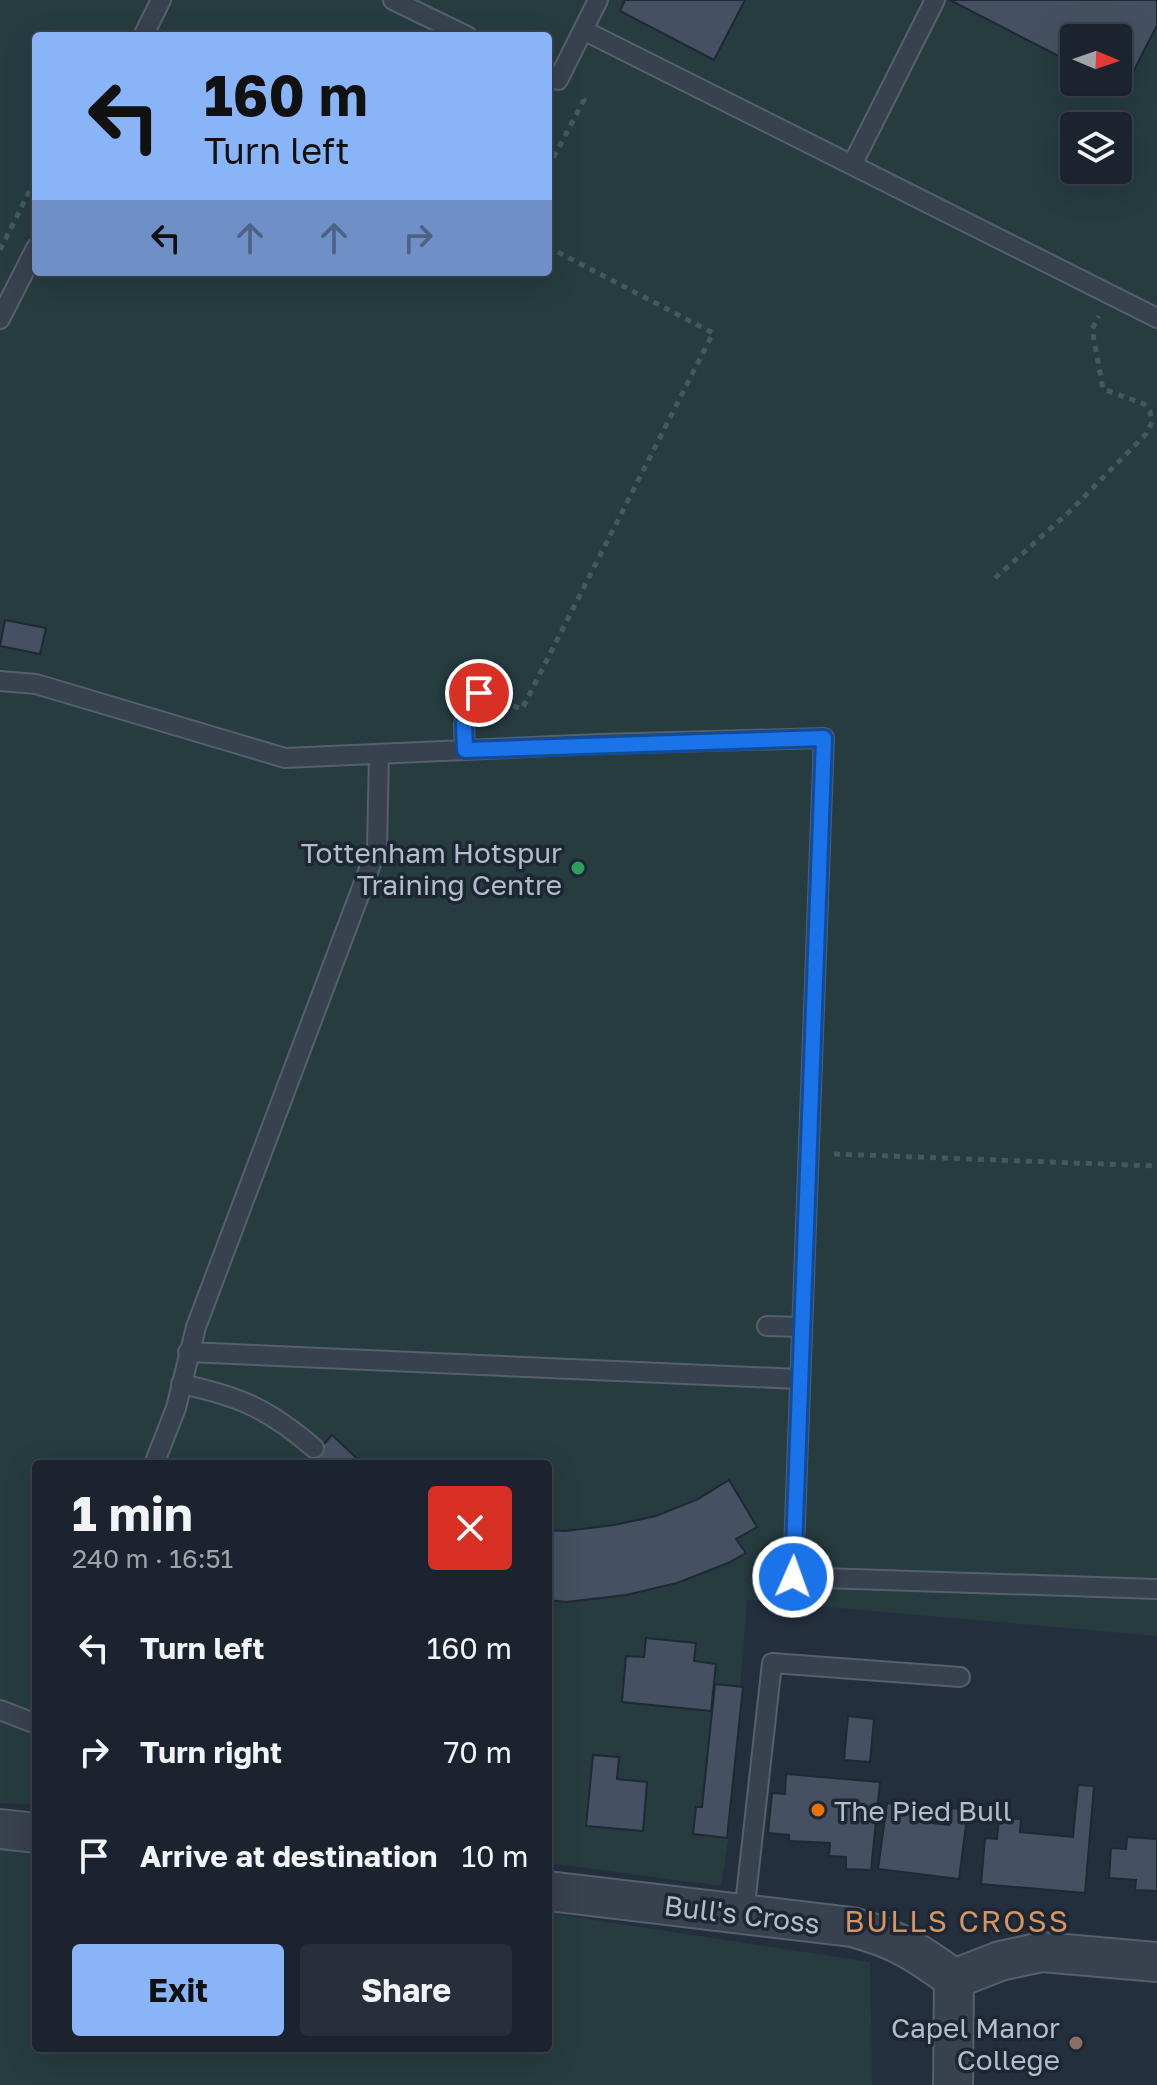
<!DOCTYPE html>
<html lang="en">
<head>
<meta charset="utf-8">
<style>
  :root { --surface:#1b232e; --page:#282f3a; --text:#f1f3f6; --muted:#a0a4aa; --line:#39404a; --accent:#8ab4f8 }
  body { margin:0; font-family:"Golos Text",sans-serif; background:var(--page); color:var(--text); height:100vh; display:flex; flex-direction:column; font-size:30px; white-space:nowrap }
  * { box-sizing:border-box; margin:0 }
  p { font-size:26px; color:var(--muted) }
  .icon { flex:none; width:44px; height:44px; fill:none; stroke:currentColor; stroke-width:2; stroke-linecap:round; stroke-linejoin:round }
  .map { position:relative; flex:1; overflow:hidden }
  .drawer { position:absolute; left:32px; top:1460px; width:520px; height:592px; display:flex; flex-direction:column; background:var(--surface); border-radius:8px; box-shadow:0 8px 32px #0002,0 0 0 2px var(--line) }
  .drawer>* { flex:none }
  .top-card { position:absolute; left:32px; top:32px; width:520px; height:244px; border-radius:8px; box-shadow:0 8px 32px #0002,0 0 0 2px var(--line); background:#8ab4f8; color:#111; overflow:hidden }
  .needle { width:52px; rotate:92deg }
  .controls { position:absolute; left:1060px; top:24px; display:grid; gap:16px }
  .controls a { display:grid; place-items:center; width:72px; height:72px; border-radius:8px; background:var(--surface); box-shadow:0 8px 32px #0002,0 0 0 2px var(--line); font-size:40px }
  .pin { position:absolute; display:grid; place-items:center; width:68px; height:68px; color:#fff; margin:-34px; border:4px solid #fff; border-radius:50%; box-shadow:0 2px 8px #0007 }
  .me { position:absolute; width:88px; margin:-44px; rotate:2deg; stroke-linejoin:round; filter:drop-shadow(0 0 6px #0008) }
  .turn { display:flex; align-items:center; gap:28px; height:168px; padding:0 40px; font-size:36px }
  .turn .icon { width:104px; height:104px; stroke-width:2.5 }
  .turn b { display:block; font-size:56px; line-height:68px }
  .lanes { display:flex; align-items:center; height:76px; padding:0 40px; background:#0003; justify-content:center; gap:40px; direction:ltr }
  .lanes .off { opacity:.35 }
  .round { display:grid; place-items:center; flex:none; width:84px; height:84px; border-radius:8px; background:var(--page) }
  .overview { display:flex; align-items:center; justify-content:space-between; height:136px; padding:0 40px }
  h1 { font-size:48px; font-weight:700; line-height:60px }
  .primary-button { display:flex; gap:16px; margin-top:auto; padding:16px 40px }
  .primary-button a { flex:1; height:92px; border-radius:8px; background:var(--accent); color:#111; font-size:32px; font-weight:700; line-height:92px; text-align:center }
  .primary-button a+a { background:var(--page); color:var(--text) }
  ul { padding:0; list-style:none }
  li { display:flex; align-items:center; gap:24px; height:104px; padding:0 40px }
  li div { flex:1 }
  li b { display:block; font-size:30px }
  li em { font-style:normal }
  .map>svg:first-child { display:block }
  .green { fill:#263c3f; fill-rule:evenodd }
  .building { fill:#455162; stroke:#1f2835; stroke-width:2 }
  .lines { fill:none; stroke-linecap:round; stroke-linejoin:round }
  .lane-casing { stroke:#565f6c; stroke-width:22 }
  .street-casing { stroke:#565f6c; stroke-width:42 }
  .path { stroke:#44595c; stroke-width:5; stroke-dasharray:6 6; stroke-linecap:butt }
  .lane { stroke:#38414e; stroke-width:18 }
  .street { stroke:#38414e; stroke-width:38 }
  .route-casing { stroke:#114b97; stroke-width:20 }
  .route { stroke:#1a73e8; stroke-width:14 }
  .leisure-dot { fill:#2e9e5b; stroke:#1d2633; stroke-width:3 }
  .food-dot { fill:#e8710a; stroke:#1d2633; stroke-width:3 }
  .education-dot { fill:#8d6e63; stroke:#1d2633; stroke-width:3 }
  .labels { text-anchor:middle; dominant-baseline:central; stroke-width:7; stroke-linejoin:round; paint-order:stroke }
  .poi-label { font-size:28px; fill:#b4bcc9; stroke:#1d2633; text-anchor:end }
  .street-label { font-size:28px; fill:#b4bcc9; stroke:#1d2633 }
  .neighbourhood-label { font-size:30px; letter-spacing:2px; fill:#d59563; stroke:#1d2633 }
</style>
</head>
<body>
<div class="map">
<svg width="1157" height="2085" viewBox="0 0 1157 2085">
  <rect width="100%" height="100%" fill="#242f3e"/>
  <path class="green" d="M0 0H1157V1636L747 1600 728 1842 721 1886 548 1863V1464H36V1805L0 1803ZM36 36H548V272H36ZM1074 38H1118V82H1074ZM1074 126H1118V170H1074Z
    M0 1850 36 1854V2048H548V1913L870 1962 872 2085H0Z"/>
  <path class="building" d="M625 0H745L714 60 620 11Z
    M950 0H1157V25L1124 90 1109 82H1118V38H1074V64Z
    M5 620 46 628 40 654 0 646Z
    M332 1435 363 1464H306Z
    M729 1480 757 1527 736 1539 746 1553 728 1563 677 1583 626 1595 566 1602 548 1600V1530L565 1531 614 1525 656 1516 698 1499Z
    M646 1638 696 1643 694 1661 716 1664 711 1711 622 1702 626 1656 644 1657Z
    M715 1684 743 1687 727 1838 693 1834 696 1807H702Z
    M848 1716 874 1719 870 1762 844 1760Z
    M593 1755 619 1757 617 1779 647 1782 643 1831 586 1826Z
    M786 1774 880 1782 871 1870 846 1869V1857L829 1856 830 1843 789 1841V1835L768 1833 772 1793 785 1794Z
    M1078 1785 1094 1786 1085 1893 981 1884 985 1838 997 1839 999 1818 1021 1819 1020 1832 1073 1837Z
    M887 1803 917 1807 916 1821 949 1825 951 1808 968 1810 959 1879 878 1869Z
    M1127 1837 1157 1839V1891L1135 1890 1136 1880 1109 1878 1111 1848 1126 1849Z"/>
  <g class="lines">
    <g class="lane-casing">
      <path id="lane" d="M393 0 467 36
        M583 30 1157 318
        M143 36 161 0
        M548 75 558 80 598 0
        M852 165 935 0
        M0 319 36 248
        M0 681 36 684 285 758 599 744 824 738 793 1577 1157 1589
        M465 750 464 724 479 693
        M767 1326 801 1327
        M188 1352 799 1379
        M181 1384C239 1396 269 1409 314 1448
        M154 1464 176 1408 196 1327 377 848 379 755
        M0 1710 31 1722 36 1719
        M744 1914 772 1663 960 1677"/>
    </g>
    <g class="street-casing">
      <path id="street" d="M0 1829 36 1833
        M548 1891 852 1927C897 1939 917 1952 954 1979
        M954 1979 1000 1961 1042 1952 1157 1962
        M953 2085 954 1979"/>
    </g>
    <path class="path" d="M108 36 111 30 119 34
      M548 168 584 100 579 97
      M0 250 36 178
      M995 578 1069 512 1146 434 1152 422 1150 411 1144 404 1103 389 1092 329 1099 316
      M502 702 522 709 713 333 548 247
      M834 1154 1157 1166"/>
    <use href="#lane" class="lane"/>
    <use href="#street" class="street"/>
  </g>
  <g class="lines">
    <g class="route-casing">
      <path id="route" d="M479 693 464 724 465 750 824 738 793 1577"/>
    </g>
    <use href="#route" class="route"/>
  </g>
  <circle class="leisure-dot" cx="578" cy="868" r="8"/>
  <circle class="food-dot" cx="818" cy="1810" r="8"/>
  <circle class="education-dot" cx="1076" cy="2043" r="8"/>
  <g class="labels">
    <g class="poi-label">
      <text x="562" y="852">Tottenham Hotspur<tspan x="562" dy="32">Training Centre</tspan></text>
      <text x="834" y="1810" text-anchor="start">The Pied Bull</text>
      <text x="1060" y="2027">Capel Manor<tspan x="1060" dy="32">College</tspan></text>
    </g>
    <g class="street-label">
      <text transform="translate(742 1914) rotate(7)">Bull's Cross</text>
    </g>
    <g class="neighbourhood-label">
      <text x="957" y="1921">BULLS CROSS</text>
    </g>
  </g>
</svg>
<div class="controls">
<a><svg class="needle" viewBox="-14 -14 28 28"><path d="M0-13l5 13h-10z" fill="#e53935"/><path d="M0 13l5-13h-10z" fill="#a0a4aa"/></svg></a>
<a><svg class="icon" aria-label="layers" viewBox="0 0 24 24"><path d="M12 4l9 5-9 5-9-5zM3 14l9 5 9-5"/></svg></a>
</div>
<div class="pin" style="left:479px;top:693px;background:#d93025"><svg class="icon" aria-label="arrive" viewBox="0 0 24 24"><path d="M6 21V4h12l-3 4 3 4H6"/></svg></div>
<svg class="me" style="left:793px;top:1577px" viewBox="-20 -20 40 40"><circle r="17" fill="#1a73e8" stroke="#fff" stroke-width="3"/><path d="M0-11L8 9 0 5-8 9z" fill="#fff"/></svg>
<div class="top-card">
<div class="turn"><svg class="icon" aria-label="left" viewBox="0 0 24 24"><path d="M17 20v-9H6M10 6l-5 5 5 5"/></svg><div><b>160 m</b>Turn left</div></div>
<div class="lanes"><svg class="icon" aria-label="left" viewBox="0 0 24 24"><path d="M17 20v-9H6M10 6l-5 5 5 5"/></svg><svg class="icon off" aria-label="ahead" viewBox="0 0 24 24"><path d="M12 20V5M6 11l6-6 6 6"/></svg><svg class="icon off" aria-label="ahead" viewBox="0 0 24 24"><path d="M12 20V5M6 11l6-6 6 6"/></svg><svg class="icon off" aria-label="right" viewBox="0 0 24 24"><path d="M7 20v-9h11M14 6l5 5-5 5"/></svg></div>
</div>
<section class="drawer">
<div class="overview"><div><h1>1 min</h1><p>240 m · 16:51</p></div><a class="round" style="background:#d93025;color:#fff"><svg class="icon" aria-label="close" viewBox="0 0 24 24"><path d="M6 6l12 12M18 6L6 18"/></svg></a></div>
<ul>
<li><svg class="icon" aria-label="left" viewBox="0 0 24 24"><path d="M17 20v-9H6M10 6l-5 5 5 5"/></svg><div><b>Turn left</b></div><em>160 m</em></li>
<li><svg class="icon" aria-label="right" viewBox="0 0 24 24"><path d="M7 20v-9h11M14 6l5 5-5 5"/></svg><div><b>Turn right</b></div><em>70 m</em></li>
<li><svg class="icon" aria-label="arrive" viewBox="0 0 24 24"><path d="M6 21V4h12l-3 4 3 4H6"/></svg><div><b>Arrive at destination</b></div><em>10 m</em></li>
</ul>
<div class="primary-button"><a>Exit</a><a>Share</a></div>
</section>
</div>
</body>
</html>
